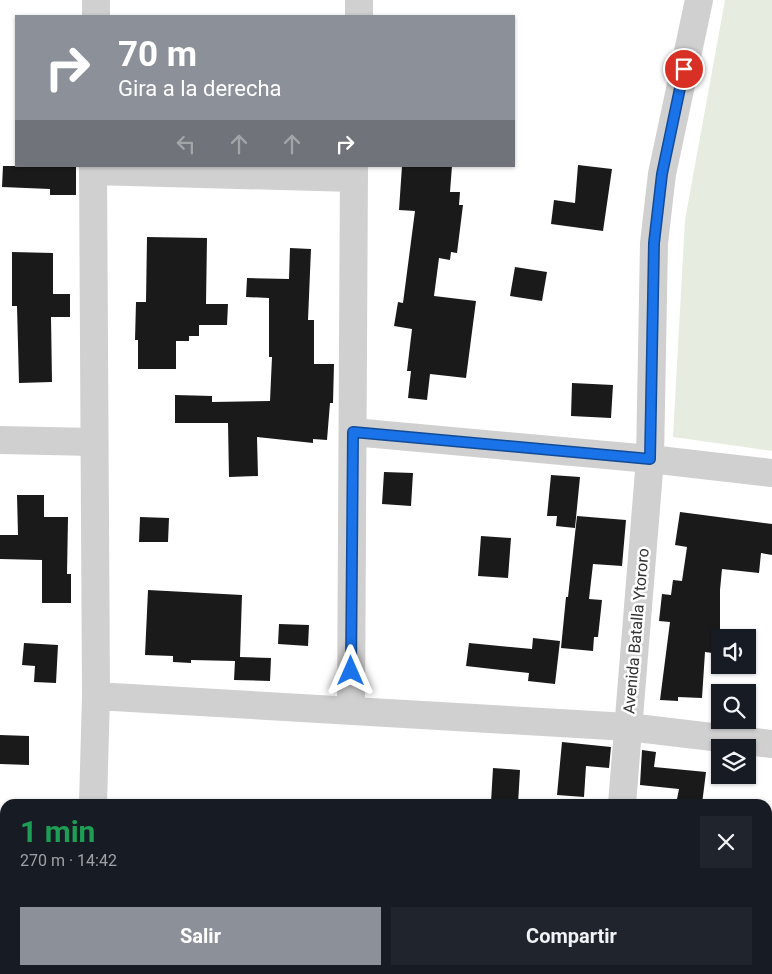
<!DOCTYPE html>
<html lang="es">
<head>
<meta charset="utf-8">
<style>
  :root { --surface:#171b24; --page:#20242c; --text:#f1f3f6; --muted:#9ea1a6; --accent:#8c9099 }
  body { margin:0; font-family:Roboto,sans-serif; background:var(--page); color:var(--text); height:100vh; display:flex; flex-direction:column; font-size:19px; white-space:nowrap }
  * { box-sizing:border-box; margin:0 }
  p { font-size:16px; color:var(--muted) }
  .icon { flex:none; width:28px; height:28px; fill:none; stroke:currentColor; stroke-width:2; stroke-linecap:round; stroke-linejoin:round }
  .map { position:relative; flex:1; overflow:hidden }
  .details { position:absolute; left:0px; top:799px; width:772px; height:176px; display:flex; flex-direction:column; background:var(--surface); border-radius:15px 15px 0 0; box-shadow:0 1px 4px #0004 }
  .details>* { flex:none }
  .guide { position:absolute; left:15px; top:15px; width:500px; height:152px; border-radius:0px; box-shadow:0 1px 4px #0004; background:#8c9099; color:#fff; overflow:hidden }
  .fabs { position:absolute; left:711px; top:629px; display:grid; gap:10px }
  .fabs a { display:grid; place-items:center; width:45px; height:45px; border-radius:0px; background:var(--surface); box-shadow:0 1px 4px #0004; font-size:25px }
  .pin { position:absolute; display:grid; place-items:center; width:42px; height:42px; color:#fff; margin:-21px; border:2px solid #fff; border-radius:50%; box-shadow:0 1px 5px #0007 }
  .me { position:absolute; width:55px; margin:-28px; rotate:0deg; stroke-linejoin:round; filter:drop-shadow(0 0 4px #0008) }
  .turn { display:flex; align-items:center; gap:18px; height:105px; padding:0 20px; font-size:22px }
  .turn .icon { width:65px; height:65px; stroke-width:2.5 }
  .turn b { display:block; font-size:35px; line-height:42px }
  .lanes { display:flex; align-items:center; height:48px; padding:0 20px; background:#0003; justify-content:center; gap:25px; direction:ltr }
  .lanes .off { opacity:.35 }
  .round { display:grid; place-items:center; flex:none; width:52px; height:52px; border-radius:0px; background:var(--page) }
  .summary { display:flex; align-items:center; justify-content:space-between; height:85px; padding:0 20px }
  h1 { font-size:30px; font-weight:700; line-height:38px; color:#1e9e55 }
  .primary-button { display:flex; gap:10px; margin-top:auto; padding:10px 20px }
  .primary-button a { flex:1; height:58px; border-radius:0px; background:var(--accent); color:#fff; font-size:20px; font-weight:700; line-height:58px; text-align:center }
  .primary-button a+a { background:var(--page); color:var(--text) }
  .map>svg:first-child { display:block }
  .green { fill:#e6ecdf }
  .building { fill:#1a1a1a }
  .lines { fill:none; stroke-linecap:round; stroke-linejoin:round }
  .minor { stroke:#d0d0d0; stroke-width:28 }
  .route-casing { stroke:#114b97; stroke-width:12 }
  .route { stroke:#1a73e8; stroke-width:9 }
  .labels { text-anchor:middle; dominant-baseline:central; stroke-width:5; stroke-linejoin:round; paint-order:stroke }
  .street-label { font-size:16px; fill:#333; stroke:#fff }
</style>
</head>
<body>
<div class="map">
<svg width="772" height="974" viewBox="0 0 772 974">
  <rect width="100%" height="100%" fill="#fff"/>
  <path class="green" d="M725 0H772V451L673 437 685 220Z"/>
  <path class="building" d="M578 165 612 169 603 231 551 224 554 200 575 203Z
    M3 166H76V195H50V189L2 187Z
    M402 166H452L450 192H460L459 205H463L457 253 451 252 450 260 439 258 434 296 476 301 466 378 430 374 427 400 408 398 411 371H407L412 329 394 326 398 302 403 303 415 211 399 210Z
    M147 237 207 238 206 304H228L227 325H199V336H189V341H176V369H138V340H135L136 302H146Z
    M290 248 311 249 308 320H314V364H334L333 403H330L327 440 313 439V443L257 437 258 476 229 477 228 423H175V395L212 396V402L270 401 272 357H269V298L246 297 247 278 289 279Z
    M12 252 53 253V294H70V317H51L52 382 19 383 17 306H12Z
    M515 267 547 272 542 301 510 296Z
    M572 383 613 385 611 418 571 416Z
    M384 472 413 473 411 506 382 504Z
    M551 475 580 477 575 528 556 526 557 516H547Z
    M17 495H44V517H68L67 574H71V603H42V560L0 559V535H18Z
    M680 512 772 524V555L761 553 759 573 722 569 720 590V654L705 652 702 698 678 697V701L660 700 670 622 659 621 662 594 671 595 673 580 682 581 687 547 675 545Z
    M577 516 626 520 622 566 593 564 589 599 602 600 598 637H594L593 651 561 648 566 597H568Z
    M140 517 169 518 168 542H139Z
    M481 536 511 538 508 578 478 576Z
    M148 590 242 595 240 657 271 658 270 681 234 680 235 661 191 660V663L173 662V656L145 655Z
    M279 624 309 625 308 646 278 644Z
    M533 638 560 641 555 684 528 681 529 673 466 666 469 643 532 649Z
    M24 643 58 645 56 683 34 682 35 666 22 665Z
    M0 735 29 736V765L0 764Z
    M562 742 611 747 609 768 586 766 584 797 557 795Z
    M642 750 656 752 654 767 706 772 702 804H676L679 789 640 785Z
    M493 768 520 770 518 804 491 802Z"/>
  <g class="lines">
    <path class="minor" d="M96 16V0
      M359 16V0
      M93 171 354 178
      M353 432 650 459 772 473
      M0 440 93 442
      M96 696 628 727 772 744
      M351 711 354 166
      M93 804 96 696 93 166
      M622 804 650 459 654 243 662 174 699 0
      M0 961H5
      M329 970 499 974
      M88 974V970
      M610 974 611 970"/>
  </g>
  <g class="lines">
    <g class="route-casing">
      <path id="route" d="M351 671 353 432 650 459 654 243 662 174 684 69"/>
    </g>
    <use href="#route" class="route"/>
  </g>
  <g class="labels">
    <g class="street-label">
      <text transform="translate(636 631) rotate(-85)">Avenida Batalla Ytororo</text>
    </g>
  </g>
</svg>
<div class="fabs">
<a><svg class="icon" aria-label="sound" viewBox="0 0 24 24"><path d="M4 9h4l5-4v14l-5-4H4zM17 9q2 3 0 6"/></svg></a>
<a><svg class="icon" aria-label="search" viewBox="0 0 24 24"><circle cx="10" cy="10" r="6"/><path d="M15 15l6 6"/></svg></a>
<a><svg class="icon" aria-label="layers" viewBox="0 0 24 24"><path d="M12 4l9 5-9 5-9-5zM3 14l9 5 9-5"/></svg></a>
</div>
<div class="pin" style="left:684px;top:69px;background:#d93025"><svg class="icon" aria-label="arrive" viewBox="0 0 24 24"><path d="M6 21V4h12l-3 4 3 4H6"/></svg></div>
<svg class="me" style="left:351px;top:671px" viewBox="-20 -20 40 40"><path d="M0-17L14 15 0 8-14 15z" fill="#1a73e8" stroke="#fff" stroke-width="4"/></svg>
<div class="guide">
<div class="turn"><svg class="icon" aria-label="right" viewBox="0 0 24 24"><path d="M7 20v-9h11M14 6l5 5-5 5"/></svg><div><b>70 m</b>Gira a la derecha</div></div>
<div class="lanes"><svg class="icon off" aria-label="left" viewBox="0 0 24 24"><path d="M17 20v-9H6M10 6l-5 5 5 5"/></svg><svg class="icon off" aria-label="ahead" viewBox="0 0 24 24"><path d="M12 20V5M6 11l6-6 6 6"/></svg><svg class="icon off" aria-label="ahead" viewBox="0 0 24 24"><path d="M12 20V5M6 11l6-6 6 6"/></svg><svg class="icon" aria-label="right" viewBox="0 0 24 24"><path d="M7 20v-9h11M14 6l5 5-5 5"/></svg></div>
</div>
<section class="details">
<div class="summary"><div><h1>1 min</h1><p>270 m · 14:42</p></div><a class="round"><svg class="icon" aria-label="close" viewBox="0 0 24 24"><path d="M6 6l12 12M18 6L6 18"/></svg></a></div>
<div class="primary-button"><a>Salir</a><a>Compartir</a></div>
</section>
</div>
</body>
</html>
